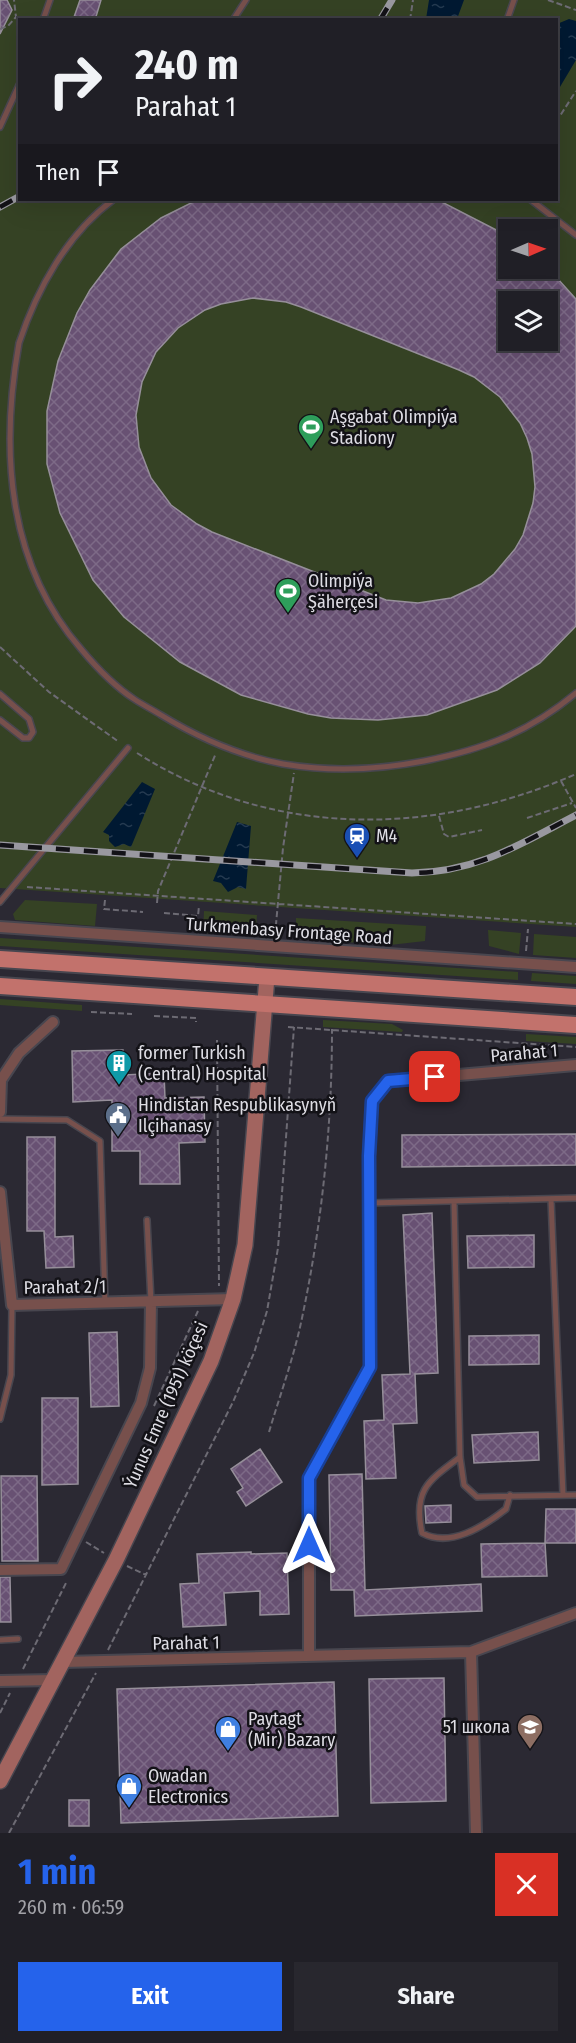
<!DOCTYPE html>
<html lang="en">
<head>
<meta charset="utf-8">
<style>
  :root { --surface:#201f26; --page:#28272e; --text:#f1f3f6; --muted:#a2a2a7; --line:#3d3d43; --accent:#2563eb }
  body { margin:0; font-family:"Fira Sans Condensed",sans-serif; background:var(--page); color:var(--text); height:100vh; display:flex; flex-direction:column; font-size:22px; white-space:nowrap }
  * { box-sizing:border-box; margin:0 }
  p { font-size:20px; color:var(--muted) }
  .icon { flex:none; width:33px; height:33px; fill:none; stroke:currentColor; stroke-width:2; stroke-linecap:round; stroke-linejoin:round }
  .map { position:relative; height:1833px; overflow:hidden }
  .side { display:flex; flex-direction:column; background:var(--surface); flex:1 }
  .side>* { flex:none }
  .top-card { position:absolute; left:18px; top:18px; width:540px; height:183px; border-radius:0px; box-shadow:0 6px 24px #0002,0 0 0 2px var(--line); background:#201f26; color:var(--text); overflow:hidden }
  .needle { width:39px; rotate:88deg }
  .tools { position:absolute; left:498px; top:219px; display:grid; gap:12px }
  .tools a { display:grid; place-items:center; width:60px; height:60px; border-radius:0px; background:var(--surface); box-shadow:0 6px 24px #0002,0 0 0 2px var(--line); font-size:30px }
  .pin { position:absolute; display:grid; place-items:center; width:51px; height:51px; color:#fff; margin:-26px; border-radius:12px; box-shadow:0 3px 9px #0006 }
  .me { position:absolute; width:66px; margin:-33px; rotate:0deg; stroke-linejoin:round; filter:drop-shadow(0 0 4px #0008) }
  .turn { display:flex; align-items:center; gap:21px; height:126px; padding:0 18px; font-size:27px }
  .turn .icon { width:78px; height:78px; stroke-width:2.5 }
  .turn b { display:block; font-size:42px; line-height:51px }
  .then { display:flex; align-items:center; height:57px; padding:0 18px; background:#0003; gap:12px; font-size:22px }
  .round { display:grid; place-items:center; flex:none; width:63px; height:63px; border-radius:0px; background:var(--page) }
  .overview { display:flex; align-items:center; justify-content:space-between; height:102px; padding:0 18px }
  h1 { font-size:36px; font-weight:700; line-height:45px; color:var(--accent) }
  .cta { display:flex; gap:12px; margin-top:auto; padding:12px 18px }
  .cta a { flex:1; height:69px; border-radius:0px; background:var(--accent); color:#fff; font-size:24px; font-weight:700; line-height:69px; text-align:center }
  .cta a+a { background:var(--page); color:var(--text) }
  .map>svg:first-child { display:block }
  .green { fill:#354224; fill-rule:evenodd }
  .water { fill:url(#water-ripples) }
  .building { fill:url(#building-cross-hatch); stroke:#968f9a; stroke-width:1.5; fill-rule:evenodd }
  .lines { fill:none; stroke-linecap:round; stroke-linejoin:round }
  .lane-casing { stroke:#48464f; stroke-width:8 }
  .street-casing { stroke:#48464f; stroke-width:14 }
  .secondary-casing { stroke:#48464f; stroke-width:18 }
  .primary-casing { stroke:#48464f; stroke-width:20 }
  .path { stroke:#6d6b74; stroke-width:2; stroke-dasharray:6 3; stroke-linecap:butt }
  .lane { stroke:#77504c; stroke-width:5 }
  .street { stroke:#77504c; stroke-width:10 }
  .secondary { stroke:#a2645f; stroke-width:15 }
  .primary { stroke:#c2726c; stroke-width:16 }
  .rail-casing { stroke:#9998a0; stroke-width:7 }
  .rail { stroke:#131217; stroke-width:4.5; stroke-dasharray:14; stroke-linecap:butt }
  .route-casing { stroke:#184099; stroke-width:15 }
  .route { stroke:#2563eb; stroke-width:10 }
  .labels { text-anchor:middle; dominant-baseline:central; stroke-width:5; stroke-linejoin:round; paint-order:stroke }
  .poi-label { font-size:18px; fill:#dedde4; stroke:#131217; text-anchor:start }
  .street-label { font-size:18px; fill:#dedde4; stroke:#131217 }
</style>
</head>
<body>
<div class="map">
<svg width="576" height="1833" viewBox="0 0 576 1833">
  <defs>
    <pattern id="water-ripples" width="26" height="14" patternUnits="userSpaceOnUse" patternTransform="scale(1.5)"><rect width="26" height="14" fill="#001932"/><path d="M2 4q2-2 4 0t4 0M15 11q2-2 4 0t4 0" fill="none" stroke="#253a50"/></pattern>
    <pattern id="building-cross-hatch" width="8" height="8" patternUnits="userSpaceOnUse" patternTransform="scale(1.5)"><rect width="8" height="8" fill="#685173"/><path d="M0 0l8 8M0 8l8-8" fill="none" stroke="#7d6a87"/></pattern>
  </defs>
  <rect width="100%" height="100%" fill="#2b2933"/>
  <path class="green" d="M0 0H576V927L0 888ZM20 20H556V200H20ZM508 230H548V268H508ZM508 302H548V340H508Z
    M25 900 97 904 95 926 15 920 13 914Z
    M204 911 257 915 256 928 246 935 203 933Z
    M296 918 426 926 425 941 390 945 302 939 296 934Z
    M488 930 521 933 519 954 489 946Z
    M534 934 576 937V958L533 955Z
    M0 938 518 972V980L0 946Z
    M532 973 576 976V984L531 981Z
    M0 999 82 1005V1011L0 1005Z
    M323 1020 392 1024 403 1030 402 1032 323 1027Z
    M526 1034 576 1037V1044L526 1041Z"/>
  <path class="water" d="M429 0H464L457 19H426Z
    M569 19 576 21V60L557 92V24Z
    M142 782 155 789 131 847 124 844 115 847 109 841V835L103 832Z
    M237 822 251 826 246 889 238 887 228 892 221 883 213 881Z"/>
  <path class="building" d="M0 0H7L12 10 0 34Z
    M80 0H101L95 20H73Z
    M197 200H438L508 236V268H548L576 299V626L540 663 497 690 427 715 378 720 331 718 308 714 241 695 180 662 124 617 93 580 60 513 47 464V411L58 361 77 313 90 290 121 249 161 218ZM253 298 286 302 301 307 459 370 474 377 500 397 520 423 527 438 532 454 535 487 533 503 523 535 515 549 494 574 481 584 451 598 418 603 386 600 212 532 197 524 171 505 151 478 139 447 136 415 142 382 156 352 178 328 205 310 221 304ZM508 302H548V340H508Z
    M123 1050 124 1075 164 1073 165 1098 204 1097 205 1142 179 1143 180 1184H140V1151H112V1100L73 1102 72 1051Z
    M576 1134V1165L402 1167V1135Z
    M27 1137H55V1237L73 1236 74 1267 46 1268 44 1231H27Z
    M432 1213 438 1373 415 1374 417 1423 393 1424 396 1478 366 1479 364 1421 384 1420 382 1375 410 1374 403 1215Z
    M534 1235V1267L468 1268 467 1236Z
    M117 1332 119 1406 91 1407 89 1333Z
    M539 1335V1364L469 1365V1336Z
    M42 1398H78V1484L42 1485Z
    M538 1432 539 1460 474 1463 472 1435Z
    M260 1449 282 1482 246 1506 237 1492 243 1488 231 1469Z
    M362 1474 365 1590 481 1584 482 1611 355 1616 354 1590H331L329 1475Z
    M1 1476H37L38 1561H2Z
    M451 1505V1522L426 1523 425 1506Z
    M546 1509H576V1543H545Z
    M545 1543 547 1576 482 1577 481 1544Z
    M251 1552V1554L287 1553 289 1614 260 1615V1591L224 1593 226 1625 183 1627 180 1584 199 1583 197 1554Z
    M0 1577H10L11 1622H0Z
    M444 1678 446 1801 371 1803 369 1679Z
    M334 1682 338 1816 121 1823 117 1689Z
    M69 1800H89V1826H69Z"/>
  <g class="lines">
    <g class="lane-casing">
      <path id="lane" d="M43 20 50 0
        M233 20 246 0
        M507 20 514 0
        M0 127 20 83
        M113 200C67 234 37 289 19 343 0 450 7 564 81 649 96 667 114 686 134 699 143 705 153 710 161 715 199 738 240 756 283 764 331 772 377 770 424 761 485 749 529 732 576 693
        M531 200 576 235
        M0 694 29 719 33 732 29 738H23L0 720
        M0 902 128 748
        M0 1119 67 1120 100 1141 105 1303
        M551 1199 563 1495
        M454 1201 460 1457 464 1485 477 1497 576 1495
        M369 1203 576 1198
        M147 1220 151 1302
        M0 1419 11 1375 12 1305
        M460 1457C428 1481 413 1490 422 1533 450 1548 483 1527 506 1509L510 1495
        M0 1640 18 1639"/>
    </g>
    <g class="street-casing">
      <path id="street" d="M0 927 576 967
        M0 1112 1 1080 19 1053 53 1022
        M0 1192 12 1305 233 1299
        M0 1570 61 1569 141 1403 150 1368 151 1302
        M309 1656V1478L370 1367 369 1156 372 1101 388 1081 576 1065
        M63 1662 471 1652
        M0 1681 53 1680
        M476 1833 471 1652 576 1613"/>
    </g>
    <g class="secondary-casing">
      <path id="secondary" d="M0 1781 116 1560 211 1361 233 1299 245 1245 267 977"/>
    </g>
    <g class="primary-casing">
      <path id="primary" d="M0 959 576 997
        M0 986 576 1025"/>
    </g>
    <path class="path" d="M548 0 576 10
      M16 17 23 20
      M410 20 413 0
      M0 29 8 26 16 17 14 0
      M556 122 576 91
      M0 647 49 692 119 742
      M137 753C272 839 433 837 576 774
      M561 781 576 808
      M439 816 444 834 449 837 482 830
      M527 818 572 803
      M27 887 576 924
      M105 900 104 909 143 912
      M157 903 158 891 216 753
      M164 913 198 916 199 906
      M275 935 283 848 294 773
      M526 951 528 929
      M91 1012 132 1014
      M154 1016 196 1018V1022
      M288 1027 576 1047
      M217 1040 219 1286
      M154 1406 198 1311
      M269 1432C280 1395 294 1357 302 1318 322 1223 332 1127 332 1029
      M86 1542 104 1553
      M127 1566 146 1575
      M108 1650 233 1402 254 1353 267 1311 278 1248 294 1027
      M23 1669 67 1581
      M0 1713 10 1693
      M9 1833 96 1673"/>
    <use href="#lane" class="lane"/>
    <use href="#street" class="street"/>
    <use href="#secondary" class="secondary"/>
    <use href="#primary" class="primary"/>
    <g class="rail-casing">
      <path id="rail" d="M380 20 392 0
        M0 207 20 196
        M0 845 412 873C478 872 520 844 576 815"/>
    </g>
    <use href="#rail" class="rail"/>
  </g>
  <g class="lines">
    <g class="route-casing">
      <path id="route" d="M309 1545V1478L370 1367 369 1156 372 1101 388 1081 435 1077"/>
    </g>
    <use href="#route" class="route"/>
  </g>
  <defs>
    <g id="stadium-pin" transform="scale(1.35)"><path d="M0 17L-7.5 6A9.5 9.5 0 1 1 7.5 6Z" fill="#2e9e5b" stroke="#131217"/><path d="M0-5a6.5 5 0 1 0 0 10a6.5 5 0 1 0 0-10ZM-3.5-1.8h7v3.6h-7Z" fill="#fff"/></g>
    <g id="station-pin" transform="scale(1.35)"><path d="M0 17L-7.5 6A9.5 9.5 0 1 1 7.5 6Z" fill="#1a4fb4" stroke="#131217"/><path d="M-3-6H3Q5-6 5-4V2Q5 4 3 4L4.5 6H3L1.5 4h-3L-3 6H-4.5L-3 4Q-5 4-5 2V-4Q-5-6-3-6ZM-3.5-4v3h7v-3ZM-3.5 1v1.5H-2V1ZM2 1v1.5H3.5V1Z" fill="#fff"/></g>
    <g id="building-pin" transform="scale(1.35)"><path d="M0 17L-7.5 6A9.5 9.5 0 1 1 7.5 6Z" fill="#0f9aa8" stroke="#131217"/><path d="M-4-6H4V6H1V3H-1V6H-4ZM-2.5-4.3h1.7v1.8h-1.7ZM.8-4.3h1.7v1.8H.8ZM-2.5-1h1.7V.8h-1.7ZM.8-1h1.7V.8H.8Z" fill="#fff"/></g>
    <g id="civic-pin" transform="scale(1.35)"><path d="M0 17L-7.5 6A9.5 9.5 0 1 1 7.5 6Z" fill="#5c6f8a" stroke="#131217"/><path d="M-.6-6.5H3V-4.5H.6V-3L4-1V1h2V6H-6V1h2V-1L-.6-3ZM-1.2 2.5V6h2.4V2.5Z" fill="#fff"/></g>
    <g id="school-pin" transform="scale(1.35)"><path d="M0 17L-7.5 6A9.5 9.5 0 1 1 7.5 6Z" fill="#8d6e63" stroke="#131217"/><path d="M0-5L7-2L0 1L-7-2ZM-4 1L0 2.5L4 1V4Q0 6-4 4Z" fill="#fff"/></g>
    <g id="shop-pin" transform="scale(1.35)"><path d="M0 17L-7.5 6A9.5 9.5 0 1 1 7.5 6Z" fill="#3f7fe0" stroke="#131217"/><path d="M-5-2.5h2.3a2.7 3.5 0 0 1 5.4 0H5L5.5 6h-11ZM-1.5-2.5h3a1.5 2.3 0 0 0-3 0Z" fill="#fff"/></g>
  </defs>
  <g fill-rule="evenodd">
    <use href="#stadium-pin" x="311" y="427"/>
    <use href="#stadium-pin" x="288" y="591"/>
    <use href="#station-pin" x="357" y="836"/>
    <use href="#building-pin" x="119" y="1063"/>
    <use href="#civic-pin" x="118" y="1115"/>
    <use href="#school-pin" x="530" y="1727"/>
    <use href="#shop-pin" x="228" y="1729"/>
    <use href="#shop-pin" x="129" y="1786"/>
  </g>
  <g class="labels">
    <g class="poi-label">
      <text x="330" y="417">Aşgabat Olimpiýa<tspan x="330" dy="21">Stadiony</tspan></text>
      <text x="308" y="581">Olimpiýa<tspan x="308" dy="21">Şäherçesi</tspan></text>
      <text x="376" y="836">M4</text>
      <text x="138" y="1053">former Turkish<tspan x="138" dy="21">(Central) Hospital</tspan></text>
      <text x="138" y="1105">Hindistan Respublikasynyň<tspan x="138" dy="21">Ilçihanasy</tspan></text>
      <text x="248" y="1719">Paytagt<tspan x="248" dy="21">(Mir) Bazary</tspan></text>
      <text x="510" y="1727" text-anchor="end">51 школа</text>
      <text x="148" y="1776">Owadan<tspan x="148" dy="21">Electronics</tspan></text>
    </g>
    <g class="street-label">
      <text transform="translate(289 931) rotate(4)">Turkmenbasy Frontage Road</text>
      <text transform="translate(524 1053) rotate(-5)">Parahat 1</text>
      <text transform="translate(65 1287) rotate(-1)">Parahat 2/1</text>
      <text transform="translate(166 1405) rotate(-66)">Ýunus Emre (1951) köçesi</text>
      <text transform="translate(186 1643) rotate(-1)">Parahat 1</text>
    </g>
  </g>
</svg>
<div class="tools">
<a><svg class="needle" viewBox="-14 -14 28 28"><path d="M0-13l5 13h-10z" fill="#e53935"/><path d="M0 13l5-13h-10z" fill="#a2a2a7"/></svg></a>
<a><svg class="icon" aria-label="layers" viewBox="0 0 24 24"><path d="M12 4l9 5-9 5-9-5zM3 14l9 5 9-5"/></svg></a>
</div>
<div class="pin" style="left:435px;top:1077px;background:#d93025"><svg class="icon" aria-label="arrive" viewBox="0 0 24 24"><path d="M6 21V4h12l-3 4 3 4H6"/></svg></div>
<svg class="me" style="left:309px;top:1545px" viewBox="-20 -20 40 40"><path d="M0-17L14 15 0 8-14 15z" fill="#2563eb" stroke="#fff" stroke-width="4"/></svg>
<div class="top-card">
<div class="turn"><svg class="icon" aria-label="right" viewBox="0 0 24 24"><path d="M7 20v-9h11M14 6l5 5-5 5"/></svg><div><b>240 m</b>Parahat 1</div></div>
<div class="then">Then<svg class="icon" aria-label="arrive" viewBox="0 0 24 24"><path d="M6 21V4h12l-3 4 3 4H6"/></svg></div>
</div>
</div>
<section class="side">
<div class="overview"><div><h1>1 min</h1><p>260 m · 06:59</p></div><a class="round" style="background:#d93025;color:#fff"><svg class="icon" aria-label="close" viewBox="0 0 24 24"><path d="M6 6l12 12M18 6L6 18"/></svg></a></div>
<div class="cta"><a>Exit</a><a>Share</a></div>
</section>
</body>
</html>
